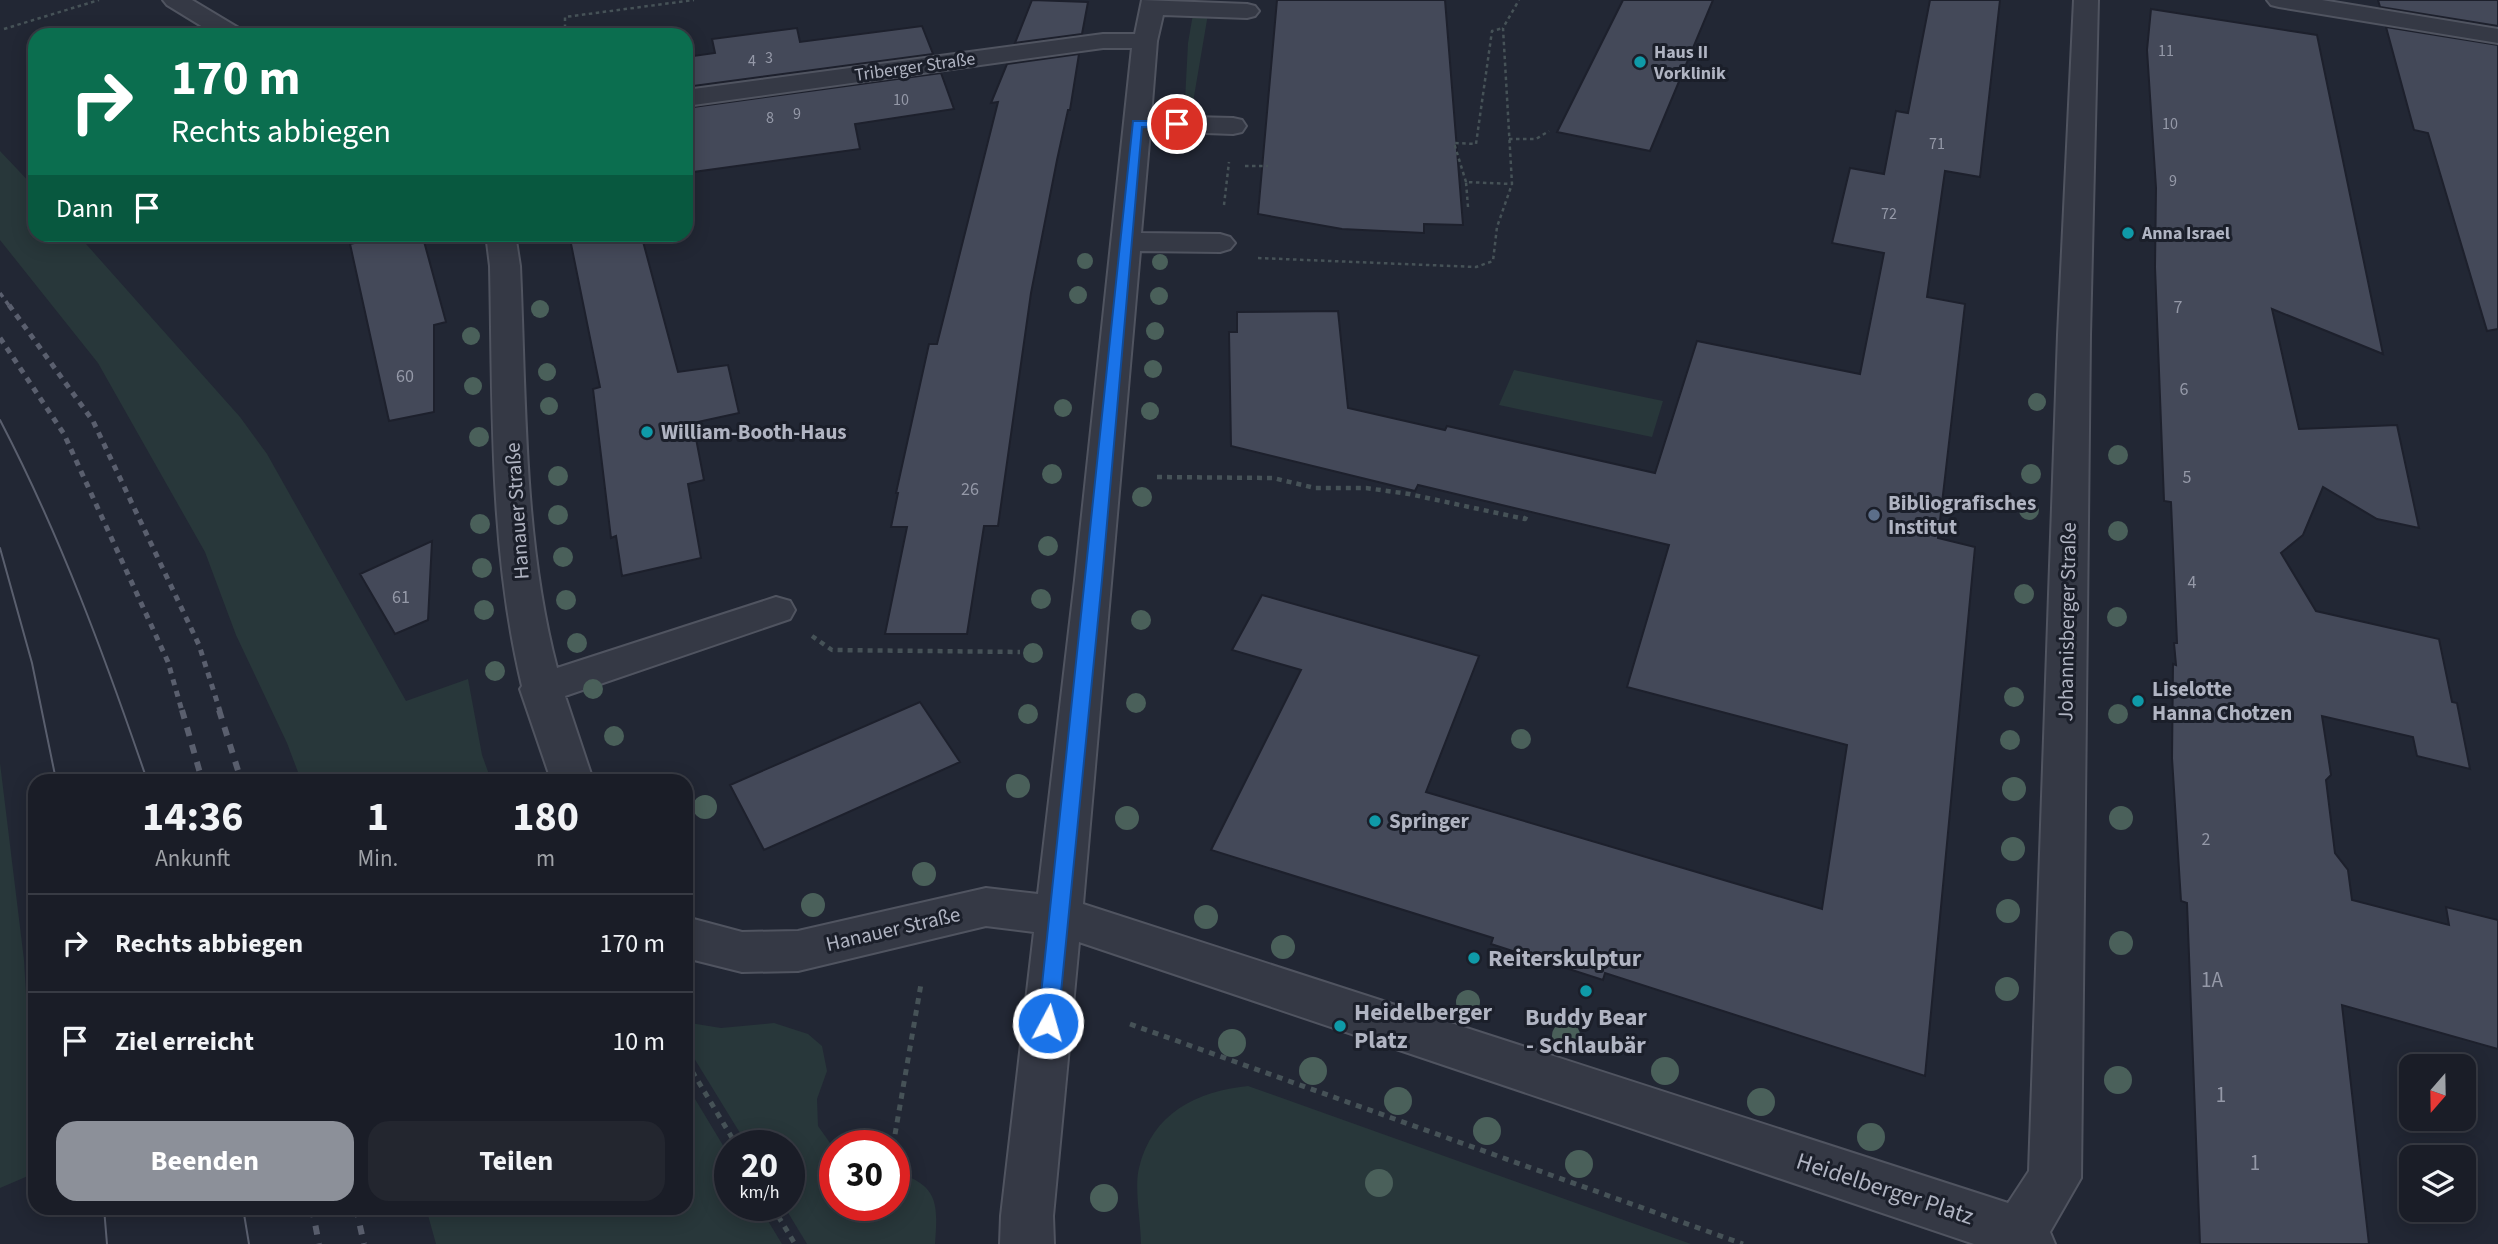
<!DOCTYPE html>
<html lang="de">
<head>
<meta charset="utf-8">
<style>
  :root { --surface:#1a1d27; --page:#23262f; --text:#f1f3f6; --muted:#9fa2a7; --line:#383b44; --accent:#8c9099 }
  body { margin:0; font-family:"Source Sans 3",sans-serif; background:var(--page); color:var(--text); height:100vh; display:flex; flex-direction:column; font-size:26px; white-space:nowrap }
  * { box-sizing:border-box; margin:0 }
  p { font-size:23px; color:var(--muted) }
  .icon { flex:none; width:38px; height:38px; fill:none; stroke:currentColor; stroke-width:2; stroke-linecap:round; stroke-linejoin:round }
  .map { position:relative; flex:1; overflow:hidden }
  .sheet { position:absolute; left:28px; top:774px; width:665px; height:441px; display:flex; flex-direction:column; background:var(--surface); border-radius:21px; box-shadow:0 4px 18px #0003,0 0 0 2px var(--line) }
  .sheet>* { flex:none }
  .banner { position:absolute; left:28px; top:28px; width:665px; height:214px; border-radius:21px; box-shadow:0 4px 18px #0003,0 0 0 2px var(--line); background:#0b6e4f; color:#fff; overflow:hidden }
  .needle { width:46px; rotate:200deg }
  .fabs { position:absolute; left:2399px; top:1054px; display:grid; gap:14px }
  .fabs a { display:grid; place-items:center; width:77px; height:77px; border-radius:14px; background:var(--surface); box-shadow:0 4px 18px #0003,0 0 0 2px var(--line); font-size:35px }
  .speed { position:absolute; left:714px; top:1130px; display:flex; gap:14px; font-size:35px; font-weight:700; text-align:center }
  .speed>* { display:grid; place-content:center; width:91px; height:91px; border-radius:50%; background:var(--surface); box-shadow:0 4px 18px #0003,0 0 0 2px var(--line); line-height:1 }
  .speed small { font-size:18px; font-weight:400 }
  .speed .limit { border:10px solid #d22; background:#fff; color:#111 }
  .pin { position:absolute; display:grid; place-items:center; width:60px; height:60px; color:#fff; margin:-30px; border:4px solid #fff; border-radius:50%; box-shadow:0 2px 7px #0007 }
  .me { position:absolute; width:77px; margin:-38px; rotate:6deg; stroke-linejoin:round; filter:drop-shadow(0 0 5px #0008) }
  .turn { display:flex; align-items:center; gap:24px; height:147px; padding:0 28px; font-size:32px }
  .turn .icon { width:91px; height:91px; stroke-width:2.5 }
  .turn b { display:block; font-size:49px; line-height:60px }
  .then { display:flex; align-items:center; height:66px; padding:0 28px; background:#0003; gap:14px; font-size:26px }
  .eta { display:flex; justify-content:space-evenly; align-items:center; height:119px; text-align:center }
  .eta b { font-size:42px; font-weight:700; line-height:49px }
  .primary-button { display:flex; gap:14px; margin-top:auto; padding:14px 28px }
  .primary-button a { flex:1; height:80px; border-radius:21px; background:var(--accent); color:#fff; font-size:28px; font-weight:700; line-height:80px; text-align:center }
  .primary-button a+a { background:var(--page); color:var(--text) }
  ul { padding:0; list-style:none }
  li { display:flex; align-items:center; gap:21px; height:98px; padding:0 28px; border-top:2px solid var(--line) }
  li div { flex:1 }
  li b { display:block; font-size:26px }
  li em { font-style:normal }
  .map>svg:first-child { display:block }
  .green { fill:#28373a }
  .building { fill:#444959; stroke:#1d202c; stroke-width:2 }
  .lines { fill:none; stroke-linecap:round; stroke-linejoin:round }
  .minor-casing { stroke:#505460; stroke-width:4 }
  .path-far2 { stroke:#465257; stroke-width:2.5; stroke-dasharray:3.5 3.5; stroke-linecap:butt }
  .path-far1 { stroke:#465257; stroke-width:4.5; stroke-dasharray:5 5; stroke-linecap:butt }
  .path { stroke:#465257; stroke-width:5; stroke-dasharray:6 6; stroke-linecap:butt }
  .minor { fill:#353945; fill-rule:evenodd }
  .tram { stroke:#5a5f6e; stroke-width:2 }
  .rail-far2 { stroke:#5a5f6e; stroke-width:3.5; stroke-dasharray:5 5; stroke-linecap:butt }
  .rail-far1 { stroke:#5a5f6e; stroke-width:5; stroke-dasharray:6 6; stroke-linecap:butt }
  .rail { stroke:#5a5f6e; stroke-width:6; stroke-dasharray:9 9; stroke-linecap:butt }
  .tree { fill:#4a605a }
  .route { fill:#1a73e8; stroke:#114b97; stroke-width:2 }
  .culture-dot { fill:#0f9aa8; stroke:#1b1f2a; stroke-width:2.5 }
  .service-dot { fill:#5c6f8a; stroke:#1b1f2a; stroke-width:2.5 }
  .labels { text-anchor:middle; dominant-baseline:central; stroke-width:6; stroke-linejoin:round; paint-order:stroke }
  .far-number-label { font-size:16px; fill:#9599a8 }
  .far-poi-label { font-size:18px; font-weight:bold; fill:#b0b4c2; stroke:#1b1f2a; text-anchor:start }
  .far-street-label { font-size:18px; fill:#b0b4c2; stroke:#1b1f2a }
  .number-label { font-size:18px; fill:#9599a8 }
  .poi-label { font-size:21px; font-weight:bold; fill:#b0b4c2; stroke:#1b1f2a; text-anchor:start }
  .street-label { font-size:21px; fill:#b0b4c2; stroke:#1b1f2a }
  .near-number-label { font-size:21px; fill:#9599a8 }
  .near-poi-label { font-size:24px; font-weight:bold; fill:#b0b4c2; stroke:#1b1f2a; text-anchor:start }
  .near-street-label { font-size:24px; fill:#b0b4c2; stroke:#1b1f2a }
</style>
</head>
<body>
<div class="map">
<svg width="2498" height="1244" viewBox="0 0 2498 1244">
  <rect width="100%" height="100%" fill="#222734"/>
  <path class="green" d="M1193 14H1208L1190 120H1184L1188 43Z
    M0 151 35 188V234L78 235 240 417 267 454 406 701 468 679 482 755 491 780H301L287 743 236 635 205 552 98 363 0 240Z
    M1514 370 1663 401 1652 437 1499 405Z
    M0 763 24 960 35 1144V1173L0 1188Z
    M690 1023 721 1028 774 1023 808 1034 822 1046 827 1071 817 1099 818 1126 835 1150V1206H894V1172C939 1184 938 1204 935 1244H807L784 1206H789V1146H748L686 1045V1026Z
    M686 1084 730 1157V1206H759L782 1244H436L426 1208H686Z
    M1248 1086 1691 1244H1141C1141 1223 1134 1187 1139 1168 1152 1113 1197 1091 1248 1086Z"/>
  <path class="building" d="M1032 0 1088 2 1082 34 1015 43Z
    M1277 0H1445L1463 225 1424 224V233L1342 229 1258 214Z
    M1623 0H1713L1650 151 1557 132Z
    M1930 0H2000L1980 177 1945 171 1927 297 1965 304 1938 538 1975 547 1925 1076 1605 973 1603 980 1491 944 1493 938 1211 850 1301 670 1232 650 1262 595 1479 656 1426 792 1822 909 1847 745 1627 687 1669 545 1418 485 1415 491 1231 446 1229 332H1237V312L1338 311 1348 408 1445 430 1447 426 1655 473 1697 341 1860 374 1884 253 1832 243 1850 168 1884 174 1896 111 1908 113Z
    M2378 0H2498V26L2380 7Z
    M2151 9 2317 35 2383 354 2272 309 2299 429 2397 425 2419 528 2377 519 2323 487 2303 535 2281 553 2316 611 2439 639 2452 702 2457 703 2470 769 2417 756 2413 737 2322 716 2331 775 2326 780 2335 853 2348 870 2352 900 2449 925 2446 907 2498 920V1049L2342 1005 2369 1244H2200L2187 903 2181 901 2172 758 2173 664 2176 665 2174 643H2177L2171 502 2164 501 2155 267 2156 188 2147 50Z
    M922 26 933 54 686 87V57L715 53 712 39 797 28 800 42Z
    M2386 27 2498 45V329L2487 331 2428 133 2414 130Z
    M1079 54 1070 110H1068L1057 160 1031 293 998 526H984L967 634H885L907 527H891L898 493H896L929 344H937L998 102 991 103 1007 64Z
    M941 73 954 109 855 124 860 149 686 173V108Z
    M393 234H422L446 322 434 325V412L389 421 350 244Z
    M569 234H641L678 372 728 365 739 413 693 423 704 480 688 484 701 558 622 576 616 536 611 538 593 389 600 387Z
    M432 541 428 620 395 634 360 574Z
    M920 702 960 762 764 850 730 785Z"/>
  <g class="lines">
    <g class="minor-casing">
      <path id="minor" d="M163 0H192L242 30 245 35H216L167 5Z
        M1142 0 1247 4 1255 6 1259 11 1255 16 1247 18 1163 15 1157 41 1151 116 1233 118 1242 120 1246 126 1242 132 1233 134 1150 131 1141 233 1220 234 1230 237 1235 243 1230 249 1220 252 1140 251 1083 904 2008 1203 2029 1171 2058 335 2074 0H2098L2090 335 2081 1178 2050 1232 2055 1244H1974L1079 942 1053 1216 1054 1244H1000L1001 1216 1034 932 986 926 798 971 742 972 686 958V917L742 932 798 931 986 888 1038 894 1075 580 1132 48H1103L686 106V90L1103 34H1135Z
        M2267 0H2322L2498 29V43L2279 7 2271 5Z
        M486 234H515L520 266C526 399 523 539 557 668L776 597 790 601 795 610 790 619 565 696 593 780H551L520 689 522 686C489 549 493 406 490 266Z"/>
    </g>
    <path class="path-far2" d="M4 29 99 0
      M565 35V17L694 0
      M1509 139H1536L1549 131
      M1245 166H1268
      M1466 182 1454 143 1476 144 1492 31 1503 28
      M1224 205 1229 162
      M1468 207 1466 182 1512 184
      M1258 258 1476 267 1493 261 1497 227 1512 184 1503 28 1519 0"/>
    <path class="path-far1" d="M1157 477 1273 478 1315 488H1366L1409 494 1525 519 1527 515
      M812 636 832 650 1020 652"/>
    <path class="path" d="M1130 1024 1743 1244
      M686 1061 737 1146
      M893 1146 921 984
      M772 1206 795 1244"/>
    <use href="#minor" class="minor"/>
    <path class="tram" d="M0 420C60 535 105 657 147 780
      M0 548 32 663 56 780
      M104 1208 107 1244
      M243 1208 249 1244"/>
    <path class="rail-far2" d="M0 293 10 307"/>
    <path class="rail-far1" d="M9 305 93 421 199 645 220 711
      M0 338 64 434 168 662 182 711"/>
    <path class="rail" d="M182 710 202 780
      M219 710 241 780
      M312 1208 319 1244
      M356 1208 364 1244"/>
  </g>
  <g class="tree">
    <circle cx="1085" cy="261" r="8"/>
    <circle cx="1160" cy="262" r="8"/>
    <circle cx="1078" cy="295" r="9"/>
    <circle cx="1159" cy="296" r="9"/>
    <circle cx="540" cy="309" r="9"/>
    <circle cx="1155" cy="331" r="9"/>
    <circle cx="471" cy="336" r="9"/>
    <circle cx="1153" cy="369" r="9"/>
    <circle cx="547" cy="372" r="9"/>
    <circle cx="473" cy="386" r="9"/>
    <circle cx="2037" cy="402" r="9"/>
    <circle cx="549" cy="406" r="9"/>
    <circle cx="1063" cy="408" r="9"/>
    <circle cx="1150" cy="411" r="9"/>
    <circle cx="479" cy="437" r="10"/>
    <circle cx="2118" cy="455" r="10"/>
    <circle cx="1052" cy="474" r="10"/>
    <circle cx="2031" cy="474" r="10"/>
    <circle cx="558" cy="476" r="10"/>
    <circle cx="1142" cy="497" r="10"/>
    <circle cx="2029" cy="510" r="10"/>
    <circle cx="558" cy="515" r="10"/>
    <circle cx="480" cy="524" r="10"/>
    <circle cx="2118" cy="531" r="10"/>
    <circle cx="1048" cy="546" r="10"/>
    <circle cx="563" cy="557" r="10"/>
    <circle cx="482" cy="568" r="10"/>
    <circle cx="2024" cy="594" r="10"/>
    <circle cx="1041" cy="599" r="10"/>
    <circle cx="566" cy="600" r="10"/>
    <circle cx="484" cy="610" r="10"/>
    <circle cx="2117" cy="617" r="10"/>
    <circle cx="1141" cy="620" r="10"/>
    <circle cx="577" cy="643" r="10"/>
    <circle cx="1033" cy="653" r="10"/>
    <circle cx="495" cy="671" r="10"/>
    <circle cx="593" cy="689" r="10"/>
    <circle cx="2014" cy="697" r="10"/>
    <circle cx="1136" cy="703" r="10"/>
    <circle cx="1028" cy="714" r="10"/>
    <circle cx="2118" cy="714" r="10"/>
    <circle cx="614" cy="736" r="10"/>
    <circle cx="1521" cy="739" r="10"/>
    <circle cx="2010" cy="740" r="10"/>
    <circle cx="1018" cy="786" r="12"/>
    <circle cx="2014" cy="789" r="12"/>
    <circle cx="705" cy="807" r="12"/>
    <circle cx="1127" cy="818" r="12"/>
    <circle cx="2121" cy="818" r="12"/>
    <circle cx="2013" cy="849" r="12"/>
    <circle cx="924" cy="874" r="12"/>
    <circle cx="813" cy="905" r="12"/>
    <circle cx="2008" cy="911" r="12"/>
    <circle cx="1206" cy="917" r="12"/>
    <circle cx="2121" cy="943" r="12"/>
    <circle cx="1283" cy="947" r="12"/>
    <circle cx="2007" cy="989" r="12"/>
    <circle cx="1468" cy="1002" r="12"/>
    <circle cx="1566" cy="1036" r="14"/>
    <circle cx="1232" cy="1043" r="14"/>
    <circle cx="1313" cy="1071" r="14"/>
    <circle cx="1665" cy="1071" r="14"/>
    <circle cx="2118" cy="1080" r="14"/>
    <circle cx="1398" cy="1101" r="14"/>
    <circle cx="1761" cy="1102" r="14"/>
    <circle cx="1487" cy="1131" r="14"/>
    <circle cx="1871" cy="1137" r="14"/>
    <circle cx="1579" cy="1164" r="14"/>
    <circle cx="1379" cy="1183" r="14"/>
    <circle cx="1104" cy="1198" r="14"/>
  </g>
  <path class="route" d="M1133 121H1177L1182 124 1177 128 1142 127 1102 580 1058 1023 1055 1029 1048 1032 1041 1029 1038 1023Z"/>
  <g class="culture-dot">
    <circle cx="1640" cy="62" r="7"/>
    <circle cx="2128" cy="233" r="7"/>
    <circle cx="647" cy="432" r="7"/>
    <circle cx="2138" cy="701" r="7"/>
    <circle cx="1375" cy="821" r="7"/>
    <circle cx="1474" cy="958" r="7"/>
    <circle cx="1586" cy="991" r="7"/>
    <circle cx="1340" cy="1026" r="7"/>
  </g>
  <circle class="service-dot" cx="1874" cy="515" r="7"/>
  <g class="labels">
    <g class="far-number-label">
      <text x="2166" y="51">11</text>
      <text x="769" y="58">3</text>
      <text x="752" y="61">4</text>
      <text x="901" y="100">10</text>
      <text x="797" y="114">9</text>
      <text x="770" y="118">8</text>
      <text x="2170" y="124">10</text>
      <text x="1937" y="144">71</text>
      <text x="2173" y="181">9</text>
      <text x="1889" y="214">72</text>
    </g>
    <g class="far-poi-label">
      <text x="1654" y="52">Haus II<tspan x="1654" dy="21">Vorklinik</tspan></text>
      <text x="2142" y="233">Anna Israel</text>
    </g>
    <g class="far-street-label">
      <text transform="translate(915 67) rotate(-8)">Triberger Straße</text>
    </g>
    <g class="number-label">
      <text x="2178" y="307">7</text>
      <text x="405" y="376">60</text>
      <text x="2184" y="389">6</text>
      <text x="2187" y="477">5</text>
      <text x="970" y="489">26</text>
      <text x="2192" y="582">4</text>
      <text x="401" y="597">61</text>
      <text x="2206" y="839">2</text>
    </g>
    <g class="poi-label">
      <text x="661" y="432">William-Booth-Haus</text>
      <text x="1888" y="503">Bibliografisches<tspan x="1888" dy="24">Institut</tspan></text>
      <text x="2152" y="689">Liselotte<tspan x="2152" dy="24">Hanna Chotzen</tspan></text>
      <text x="1389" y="821">Springer</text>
    </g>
    <g class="street-label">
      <text transform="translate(517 511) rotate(-94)">Hanauer Straße</text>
      <text transform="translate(2067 622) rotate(-89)">Johannisberger Straße</text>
      <text transform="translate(893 929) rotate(-13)">Hanauer Straße</text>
    </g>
    <g class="near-number-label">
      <text x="2212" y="980">1A</text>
      <text x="2221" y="1095">1</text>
      <text x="2255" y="1163">1</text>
    </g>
    <g class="near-poi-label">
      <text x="1488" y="958">Reiterskulptur</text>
      <text x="1354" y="1012">Heidelberger<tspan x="1354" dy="28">Platz</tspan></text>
      <text x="1586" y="1017" text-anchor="middle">Buddy Bear<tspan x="1586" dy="28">- Schlaubär</tspan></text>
    </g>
    <g class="near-street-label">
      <text transform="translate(1885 1189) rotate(18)">Heidelberger Platz</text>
    </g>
  </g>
</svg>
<div class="fabs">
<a><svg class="needle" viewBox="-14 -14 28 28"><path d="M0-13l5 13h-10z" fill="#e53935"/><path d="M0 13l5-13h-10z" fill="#9fa2a7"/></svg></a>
<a><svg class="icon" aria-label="layers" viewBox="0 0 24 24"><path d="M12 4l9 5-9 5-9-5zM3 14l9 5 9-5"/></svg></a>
</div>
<div class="speed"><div>20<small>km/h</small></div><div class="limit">30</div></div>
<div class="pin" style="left:1177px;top:124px;background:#d93025"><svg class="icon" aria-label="arrive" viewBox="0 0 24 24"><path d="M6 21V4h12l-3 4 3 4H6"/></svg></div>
<svg class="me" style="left:1048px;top:1023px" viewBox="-20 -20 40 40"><circle r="17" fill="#1a73e8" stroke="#fff" stroke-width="3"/><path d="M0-11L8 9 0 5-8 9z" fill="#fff"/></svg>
<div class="banner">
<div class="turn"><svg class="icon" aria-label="right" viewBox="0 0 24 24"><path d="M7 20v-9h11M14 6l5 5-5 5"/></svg><div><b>170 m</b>Rechts abbiegen</div></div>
<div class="then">Dann<svg class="icon" aria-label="arrive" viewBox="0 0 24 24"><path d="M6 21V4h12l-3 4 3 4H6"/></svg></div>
</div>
<section class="sheet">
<div class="eta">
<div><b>14:36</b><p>Ankunft</p></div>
<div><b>1</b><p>Min.</p></div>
<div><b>180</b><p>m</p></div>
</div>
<ul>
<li><svg class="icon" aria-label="right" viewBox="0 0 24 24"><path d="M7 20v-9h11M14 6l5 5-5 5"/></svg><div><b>Rechts abbiegen</b></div><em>170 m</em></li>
<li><svg class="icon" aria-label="arrive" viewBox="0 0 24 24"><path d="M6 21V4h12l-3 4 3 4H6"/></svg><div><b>Ziel erreicht</b></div><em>10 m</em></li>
</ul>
<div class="primary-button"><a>Beenden</a><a>Teilen</a></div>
</section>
</div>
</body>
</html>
